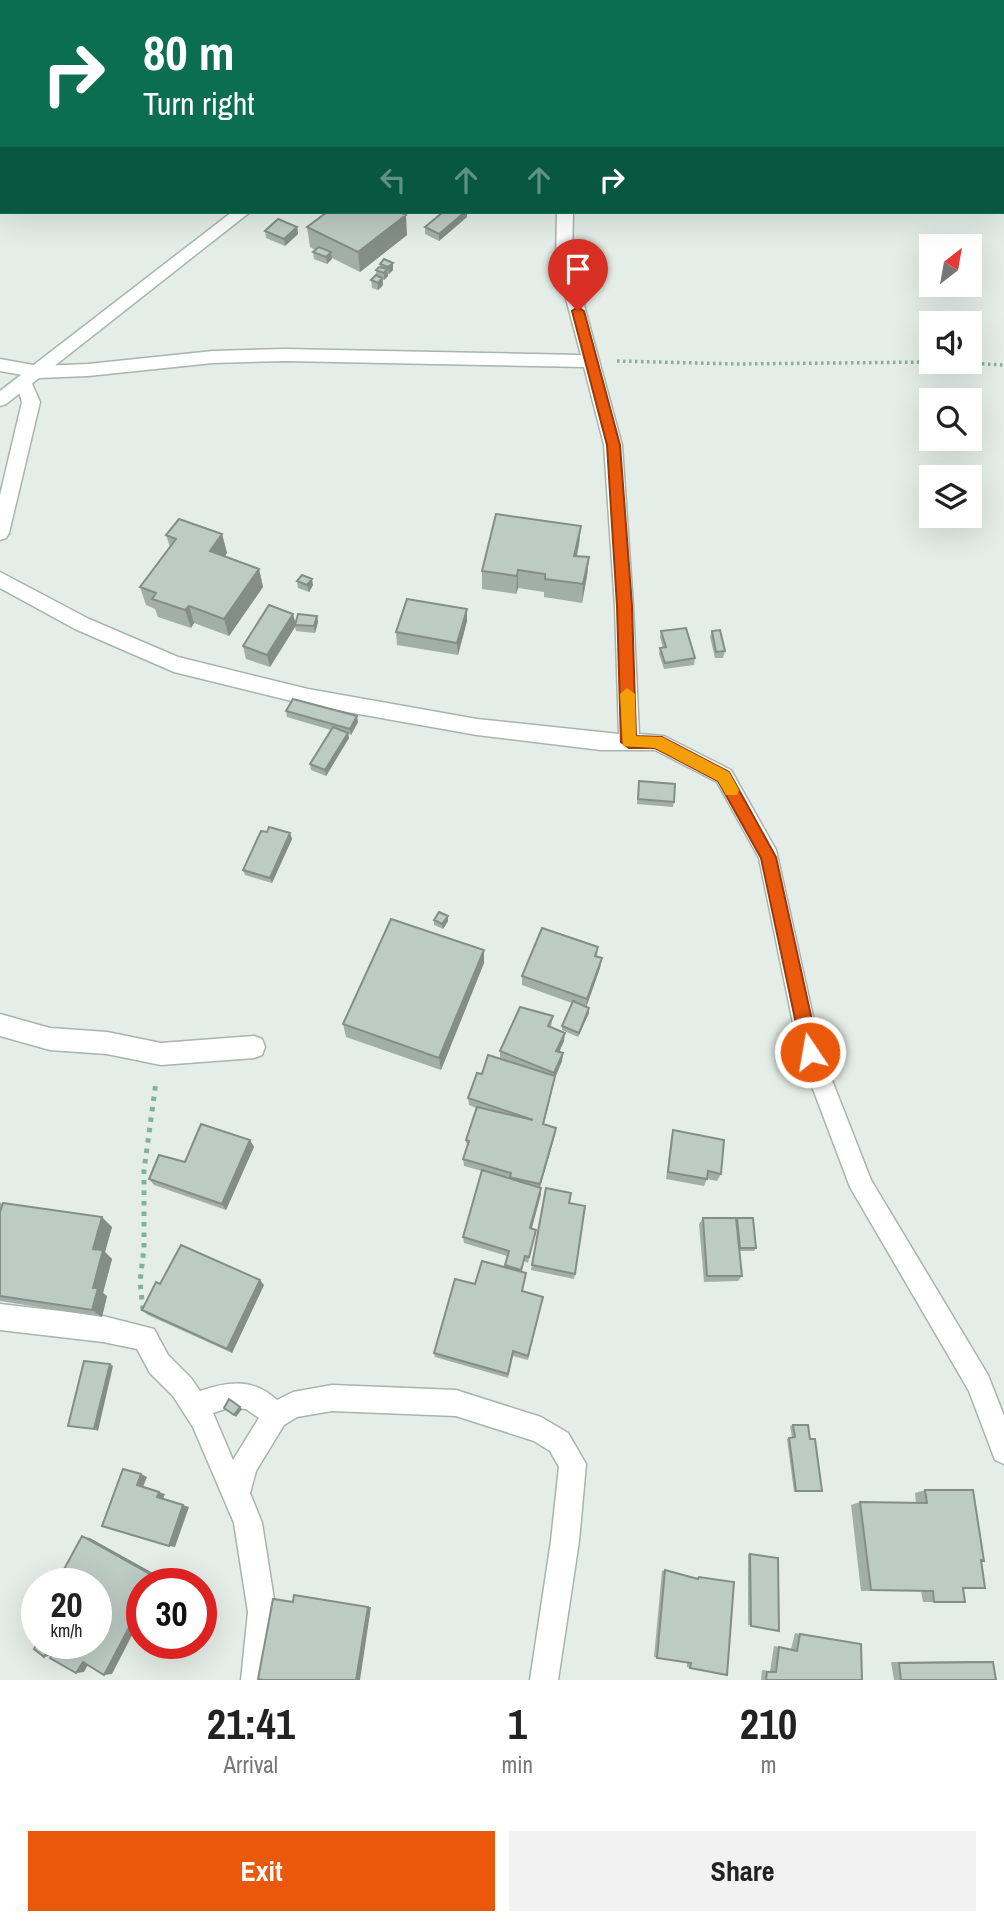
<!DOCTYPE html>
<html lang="en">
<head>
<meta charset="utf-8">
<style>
  :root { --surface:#fff; --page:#f2f2f2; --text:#222; --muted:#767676; --accent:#ea580c }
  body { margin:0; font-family:"Archivo Narrow",sans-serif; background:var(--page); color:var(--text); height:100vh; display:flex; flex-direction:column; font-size:26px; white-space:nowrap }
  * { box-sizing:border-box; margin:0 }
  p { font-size:23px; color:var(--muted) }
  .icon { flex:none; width:38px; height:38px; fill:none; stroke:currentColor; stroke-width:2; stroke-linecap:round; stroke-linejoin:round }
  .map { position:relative; height:1680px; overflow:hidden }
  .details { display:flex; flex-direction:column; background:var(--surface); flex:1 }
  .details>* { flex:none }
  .guide { position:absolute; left:0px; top:0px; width:1004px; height:214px; box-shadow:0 7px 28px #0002; background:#0b6e4f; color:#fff; overflow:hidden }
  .needle { width:46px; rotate:31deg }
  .tools { position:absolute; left:919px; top:234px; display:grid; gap:14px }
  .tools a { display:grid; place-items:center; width:63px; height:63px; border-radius:0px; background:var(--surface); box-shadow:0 7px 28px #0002; font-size:35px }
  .speed { position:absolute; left:21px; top:1568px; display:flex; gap:14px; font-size:35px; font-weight:700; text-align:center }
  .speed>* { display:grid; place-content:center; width:91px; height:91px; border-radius:50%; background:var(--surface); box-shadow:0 7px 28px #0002; line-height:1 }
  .speed small { font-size:18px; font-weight:400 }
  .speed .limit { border:10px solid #d22; background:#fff; color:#111 }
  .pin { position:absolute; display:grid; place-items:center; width:60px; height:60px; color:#fff; margin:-72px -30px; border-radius:50% 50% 50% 0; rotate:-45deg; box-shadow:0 0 7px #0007 }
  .pin .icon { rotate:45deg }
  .me { position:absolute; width:77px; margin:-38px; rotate:348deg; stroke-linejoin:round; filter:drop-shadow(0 0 5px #0008) }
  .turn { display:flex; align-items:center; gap:24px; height:147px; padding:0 28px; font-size:32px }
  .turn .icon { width:91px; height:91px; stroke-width:2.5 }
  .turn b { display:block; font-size:49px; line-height:60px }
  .lanes { display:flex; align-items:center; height:66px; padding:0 28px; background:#0003; justify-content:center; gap:35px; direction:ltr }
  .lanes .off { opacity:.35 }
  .eta { display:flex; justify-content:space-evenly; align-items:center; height:119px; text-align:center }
  .eta b { font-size:42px; font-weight:700; line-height:49px }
  .primary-button { display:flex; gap:14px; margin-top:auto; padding:14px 28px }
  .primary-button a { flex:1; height:80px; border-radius:0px; background:var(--accent); color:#fff; font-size:28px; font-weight:700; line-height:80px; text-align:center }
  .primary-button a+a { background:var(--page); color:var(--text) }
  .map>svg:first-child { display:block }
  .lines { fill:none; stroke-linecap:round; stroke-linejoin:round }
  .street-casing { stroke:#a6b5ae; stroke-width:3 }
  .secondary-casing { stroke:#a2b9ae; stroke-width:3 }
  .path-far1 { stroke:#84b19d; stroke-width:3.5; stroke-dasharray:2.5 3.5; stroke-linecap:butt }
  .path { stroke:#84b19d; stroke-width:5; stroke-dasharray:4.5 6; stroke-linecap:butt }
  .street { fill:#fff; fill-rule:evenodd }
  .secondary { fill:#fff; fill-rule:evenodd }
  .wall { fill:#a2afa8 }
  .shaded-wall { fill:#848e88 }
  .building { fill:#bccbc3; stroke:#848e88; stroke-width:2 }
  .route { fill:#ea580c; stroke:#983908; stroke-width:2 }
  .slow { fill:#f59e0b }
</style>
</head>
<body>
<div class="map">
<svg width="1004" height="1680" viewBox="0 0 1004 1680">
  <rect width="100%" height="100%" fill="#e4ede8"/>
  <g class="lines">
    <g class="street-casing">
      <path id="street" d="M44 0H58L42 2Z
        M0 5H2V14H0Z
        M557 212H573L572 261 622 445 633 606 639 734 664 736 731 770 776 850 821 1052 871 1180 988 1375 1004 1416V1464L995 1460 969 1391 850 1187 799 1052 759 858 717 782 655 750H601L477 735 308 705 174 672 75 629 0 588V572L89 619 178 657 308 689 477 719 619 734 615 606 604 445 584 367 285 361 213 363 88 376 39 378 0 371V359L39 366 88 364 213 351 285 349 581 355 556 261Z
        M24 377 30 379 40 402 9 533 6 538 0 540V495L22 402 16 383Z
        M0 1014 50 1028 107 1032 161 1043 254 1036 262 1039 265 1047 262 1055 254 1058 161 1065 107 1054 50 1050 0 1036Z
        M0 1304 103 1316 154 1329 168 1355 191 1378 200 1391C229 1381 253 1378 277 1400L293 1392 332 1385 456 1390 541 1417 568 1433 586 1464 579 1541 558 1680H530L551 1541 559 1467 550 1451 534 1441 456 1416 332 1411 297 1417 284 1425 256 1471 250 1493 262 1523 276 1612 269 1680H241L248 1612 234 1523 193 1427 173 1396 150 1373 137 1349 103 1342 0 1330ZM228 1408 246 1409 259 1418 233 1460 213 1413Z"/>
    </g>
    <g class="secondary-casing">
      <path id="secondary" d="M501 0H515L499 2Z
        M232 212H250L6 404 0 406V391Z"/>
    </g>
    <path class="path-far1" d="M617 361 738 364 931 362
      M946 362 1004 365"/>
    <path class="path" d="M143 1310 140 1282 144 1248V1170L156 1082"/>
    <use href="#street" class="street"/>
    <use href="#secondary" class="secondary"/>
  </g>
  <path class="wall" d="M782 0H838L836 2H782Z
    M439 212H467V217L439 241 425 234V227L440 215Z
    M297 227 298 234 285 246 266 238 265 231Z
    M307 227 407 235 360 272 332 258 327 264 314 259 313 252 315 250 310 247Z
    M384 259 393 270 389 274H388V276L384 280H383V285L378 290 372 288 371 280 376 275V270L380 267V264Z
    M581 526 579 544 577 556 589 557 587 576 582 603 544 597V592L518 588 516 594 482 589V571Z
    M222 534 227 553 225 556 259 569 263 587 229 636 194 623 191 628 158 617 155 609 146 605 140 587 170 547 166 535Z
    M297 581 313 585 309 592 298 588Z
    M467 609V621L458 655 397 645 396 632Z
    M317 616 318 622 315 633 296 631 295 627 270 667 246 659 243 646 295 622Z
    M661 631 695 658 694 665 664 669 659 654 660 648H663L660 637Z
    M712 631 725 651 723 658H715L710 637Z
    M286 711 358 722 351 735 348 734 349 738 326 776 311 770 310 764 331 730 287 717Z
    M639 781 674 802 673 807 637 804Z
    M290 833 292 839 272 883 245 875 243 870Z
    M434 920 448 921 443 929 434 925Z
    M598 947 597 957 602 958 600 968 586 1007 589 1013 578 1037 562 1030V1026L572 1003 522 985V976Z
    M484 950V963L441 1070 346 1037 343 1024Z
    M553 1016 551 1027 564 1041 559 1052 563 1053 562 1061 555 1078 544 1124 556 1128 555 1135 540 1187 541 1188V1194L532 1228 536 1230 535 1236 528 1263 524 1261 522 1272 526 1273 522 1291 543 1297 528 1360 513 1356 508 1378 435 1357 434 1353 475 1284 505 1268 507 1256 464 1243 463 1237 482 1171 464 1166 463 1159 467 1147 466 1140 476 1108 469 1105 468 1098 500 1059V1051Z
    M673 1130 721 1174 717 1181 707 1179 704 1186 666 1179 671 1138Z
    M250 1140 254 1147 226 1210 154 1185 149 1179 185 1162Z
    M0 1202 2 1204 112 1227 105 1252 112 1259 103 1293 107 1296 102 1317 0 1301Z
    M585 1206 574 1279 531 1270 532 1265Z
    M703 1218 736 1220 737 1218 756 1248 754 1251H739L742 1276 738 1281 704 1282 699 1224Z
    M264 1285 232 1353 148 1315 142 1310Z
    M793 1425 810 1439 822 1491 819 1492H794L787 1439 792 1437 790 1426Z
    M925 1490 984 1561H981L985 1588 963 1589 953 1602H923L921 1591H861L851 1505 860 1502 916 1503 915 1493Z
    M748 1554H750L779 1631 748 1625Z
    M665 1570 695 1579 699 1577 690 1668 687 1667V1663L654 1657 662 1571Z
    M795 1633 800 1634 862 1680H761L762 1670 770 1671 774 1646 791 1649Z
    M984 1661 993 1662 996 1680H894L891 1662Z"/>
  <path class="shaded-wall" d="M465 212H467V217L439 241V234Z
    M406 215 407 235 360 272 358 252Z
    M297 227 298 234 285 246 284 239Z
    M331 252 332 259 327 264 326 257Z
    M393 263V270L389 274 388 267Z
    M387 269 388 276 384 280V273Z
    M382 278 383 285 378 290V283Z
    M581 526 579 544 573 574 574 556Z
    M222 534 227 553 215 570 210 551Z
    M589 557 587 576 582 603 583 584Z
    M259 569 263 587 229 636 224 619Z
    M518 570V588L516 594 517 576Z
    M312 579 313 585 309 592 307 585Z
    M189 606 194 623 191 628 185 610Z
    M467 609V621L458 655 457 643Z
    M293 614 296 625H295V627L270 667 267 655Z
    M317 616 318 622 315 633 314 626Z
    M357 716 358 722 351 735 350 729Z
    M348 733 349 738 326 776 325 770Z
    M290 833 292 839 272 883 270 878Z
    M448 916V921L443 929 442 924Z
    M484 950V963L441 1070 439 1058Z
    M602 958 600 968 586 1008 587 999Z
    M589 1008V1013L578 1037 579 1033Z
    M565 1033 564 1041 556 1059V1051Z
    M563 1053 562 1061 555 1078 542 1131 543 1124 554 1081V1073Z
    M556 1128 555 1135 539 1190 540 1184Z
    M250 1140 254 1147 226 1210 222 1204Z
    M541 1188V1194L530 1234V1228Z
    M102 1217 112 1227 105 1252 112 1259 103 1293 107 1296 102 1317 92 1310 93 1249Z
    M260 1280 264 1285 232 1353 227 1349Z
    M110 1364 113 1366 98 1431 94 1429Z
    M240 1407 242 1409 236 1417 234 1415Z
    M141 1474 147 1477 143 1487 137 1485Z
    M159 1492 165 1494 163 1499 157 1497Z
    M183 1505 189 1507 175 1547 169 1546Z
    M82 1536 90 1538 162 1578 158 1584H152Z
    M142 1603V1616L112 1674 104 1675Z
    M368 1607H371L360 1680H356Z
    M50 1643 56 1644 49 1656 44 1657Z
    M90 1661 84 1672 76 1673 83 1662Z"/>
  <path class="building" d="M80 0H144L143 2H78Z
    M312 0H335L334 2H310Z
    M327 212H400L406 215 358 252 307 227Z
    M443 212H465L439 234 425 227Z
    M278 219 297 227 284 239 265 231Z
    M319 247 331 252 326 257 313 252Z
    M384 259 393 263 388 267 380 264Z
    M379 267 387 269 384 273 376 270Z
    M376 275 382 278 378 283 371 280Z
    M496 514 581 526 574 556 589 557 583 584 545 579V574L518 570 517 576 482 571Z
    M179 519 222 534 210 551 259 569 224 619 189 606 185 610 152 599 156 593 140 587 176 539 166 535Z
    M302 575 312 579 307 585 297 581Z
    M407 599 467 609 457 643 396 632Z
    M269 605 293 614 267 655 243 646Z
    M298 614 317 616 314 626 295 625Z
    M686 628 695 658 665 663 660 648 666 647 661 631Z
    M720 630 725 651 716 652 712 631Z
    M293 699 357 716 350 729 286 711Z
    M333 727 348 733 325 770 310 764Z
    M639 781 675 784 674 802 638 799Z
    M269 827 290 833 270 878 243 870 261 831 267 832Z
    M439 912 448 916 442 924 434 920Z
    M391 919 484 950 439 1058 343 1024Z
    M542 928 598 947 595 956 602 958 587 999 522 976Z
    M573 1001 589 1008 579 1033 562 1026Z
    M520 1007 553 1016 548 1026 565 1033 556 1051 563 1053 554 1073 500 1051Z
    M488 1055 555 1076 543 1124 556 1128 540 1184 513 1178 510 1177 511 1173 463 1159 469 1141 466 1140 477 1107 533 1120 468 1098 477 1073 482 1074Z
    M201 1124 250 1140 222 1204 149 1179 159 1155 185 1162Z
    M673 1130 724 1140 721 1174 708 1171 707 1179 668 1172Z
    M482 1170 541 1188 530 1228 536 1230 529 1257 525 1256 521 1270 505 1265 509 1251 463 1237Z
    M546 1188 571 1193 569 1203 585 1206 575 1274 532 1265Z
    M3 1203 102 1217 93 1249 103 1250 93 1288H98L92 1310 0 1296V1212Z
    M703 1218H736L742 1276H707Z
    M737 1218H753L756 1248H740Z
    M181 1245 260 1280 227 1349 142 1310 156 1282 160 1284Z
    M482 1261 526 1273 522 1291 543 1297 528 1356 513 1351 508 1374 434 1353 455 1279 475 1284Z
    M84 1361 110 1364 94 1429 68 1426Z
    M229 1399 240 1407 234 1415 224 1408Z
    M793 1425H808L810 1439H815L822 1491H796L789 1438 795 1437Z
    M123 1469 141 1474 137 1485 159 1492 157 1497 183 1505 169 1546 102 1526Z
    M925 1490H973L984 1561 981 1560 985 1588H963L965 1602H934L933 1591 871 1590 860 1502 927 1503Z
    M82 1536 155 1577 152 1584H142V1603L104 1675 83 1662 76 1673 50 1658 56 1646 52 1643H96V1584H56Z
    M750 1554 778 1558 779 1631 751 1626Z
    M665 1570 698 1579 699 1577 734 1582 727 1675 690 1668 691 1663 657 1658Z
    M294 1595 368 1607 356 1680H263L258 1679 273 1599 293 1602Z
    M37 1620V1634L31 1631Z
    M800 1634 861 1644 862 1680H766L767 1672H776L779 1647 797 1651Z
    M37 1643H50L51 1644 44 1657 34 1649Z
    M993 1662 996 1680H901L899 1663Z"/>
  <path class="route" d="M578 307 584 311 620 445 632 606 636 736 662 737 729 772 776 857 819 1052 816 1058 810 1061 804 1058 802 1052 761 858 718 781 655 748H629L621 742 617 606 607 445 572 311Z"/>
  <path class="slow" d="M627 688 635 694 636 736 662 737 729 772 739 790 737 795H726L718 781 655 748 623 746 620 694Z"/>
</svg>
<div class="tools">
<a><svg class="needle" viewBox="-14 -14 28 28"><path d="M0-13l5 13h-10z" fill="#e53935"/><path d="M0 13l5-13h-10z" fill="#767676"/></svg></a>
<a><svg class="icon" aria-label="sound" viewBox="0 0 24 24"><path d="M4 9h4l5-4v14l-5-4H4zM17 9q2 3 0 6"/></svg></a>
<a><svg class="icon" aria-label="search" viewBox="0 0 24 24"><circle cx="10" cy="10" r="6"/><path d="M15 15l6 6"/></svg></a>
<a><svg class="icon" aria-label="layers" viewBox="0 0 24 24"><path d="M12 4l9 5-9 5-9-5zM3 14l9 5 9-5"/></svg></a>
</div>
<div class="speed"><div>20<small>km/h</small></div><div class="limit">30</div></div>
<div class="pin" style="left:578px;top:311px;background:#d93025"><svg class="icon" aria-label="arrive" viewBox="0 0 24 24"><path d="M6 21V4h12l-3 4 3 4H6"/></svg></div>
<svg class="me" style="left:810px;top:1052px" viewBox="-20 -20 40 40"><circle r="17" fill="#ea580c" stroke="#fff" stroke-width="3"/><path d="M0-11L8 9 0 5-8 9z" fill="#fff"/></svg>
<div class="guide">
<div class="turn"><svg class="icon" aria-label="right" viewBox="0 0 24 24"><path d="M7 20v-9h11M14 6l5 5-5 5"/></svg><div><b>80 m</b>Turn right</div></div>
<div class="lanes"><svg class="icon off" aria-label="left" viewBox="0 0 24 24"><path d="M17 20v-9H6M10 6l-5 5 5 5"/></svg><svg class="icon off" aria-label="ahead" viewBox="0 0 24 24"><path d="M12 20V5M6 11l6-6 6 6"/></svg><svg class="icon off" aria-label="ahead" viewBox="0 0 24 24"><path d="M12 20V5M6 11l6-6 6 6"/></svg><svg class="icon" aria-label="right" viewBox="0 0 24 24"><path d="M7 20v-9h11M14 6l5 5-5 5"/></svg></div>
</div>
</div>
<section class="details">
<div class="eta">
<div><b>21:41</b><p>Arrival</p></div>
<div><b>1</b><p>min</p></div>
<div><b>210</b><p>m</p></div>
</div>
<div class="primary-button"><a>Exit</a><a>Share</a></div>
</section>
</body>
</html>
